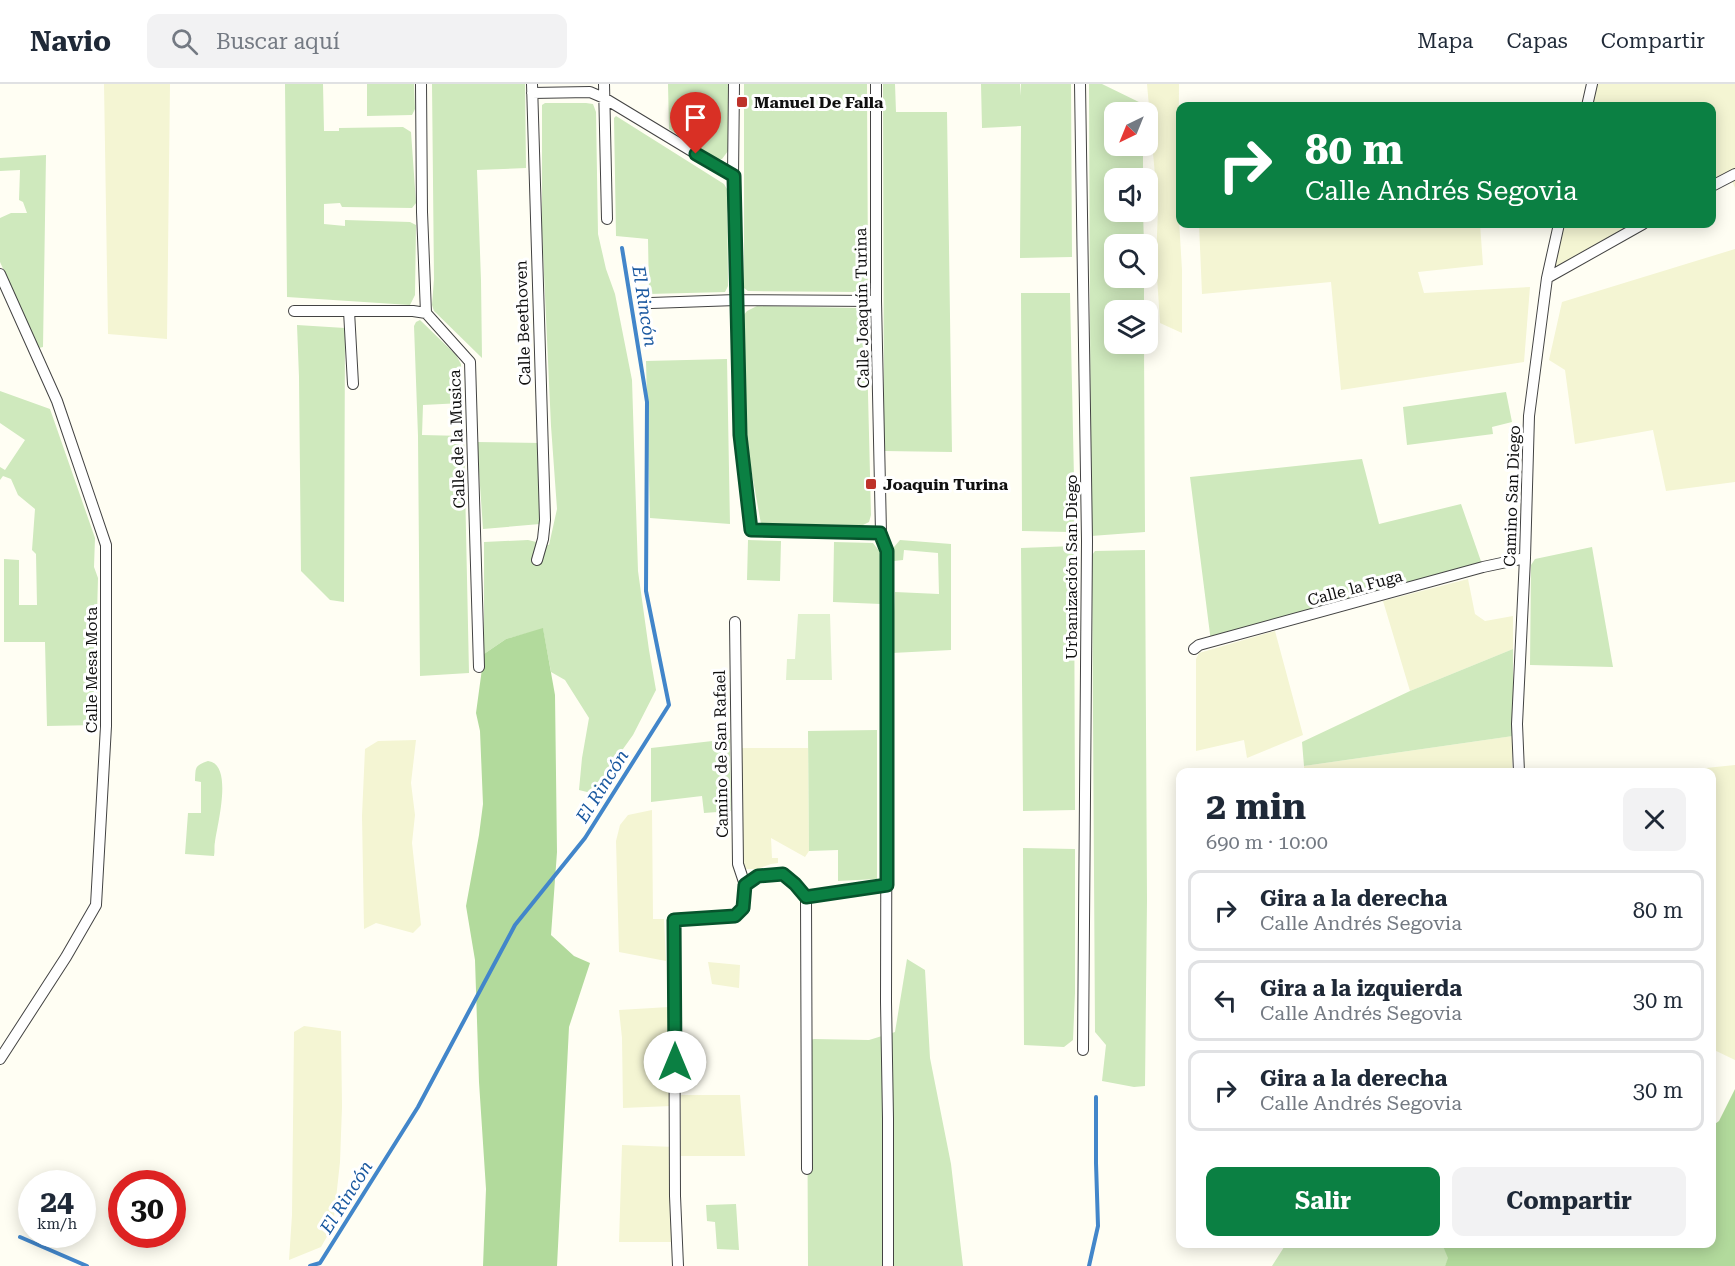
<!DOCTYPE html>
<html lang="es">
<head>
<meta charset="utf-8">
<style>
  :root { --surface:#fff; --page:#f2f2f3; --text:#1f2937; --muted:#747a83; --line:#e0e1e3; --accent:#0b8043 }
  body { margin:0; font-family:"Roboto Serif",serif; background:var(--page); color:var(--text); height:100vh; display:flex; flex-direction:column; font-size:22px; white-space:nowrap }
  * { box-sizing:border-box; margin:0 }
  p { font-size:20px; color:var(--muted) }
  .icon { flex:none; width:33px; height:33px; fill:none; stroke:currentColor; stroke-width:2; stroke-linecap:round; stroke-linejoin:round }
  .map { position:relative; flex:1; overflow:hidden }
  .panel { position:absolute; left:1176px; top:684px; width:540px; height:480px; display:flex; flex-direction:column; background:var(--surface); border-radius:12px; box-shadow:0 3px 15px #0003 }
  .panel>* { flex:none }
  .hud { position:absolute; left:1176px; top:18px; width:540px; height:126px; border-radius:12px; box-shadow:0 3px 15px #0003; background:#0b8043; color:#fff; overflow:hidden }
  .needle { width:39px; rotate:223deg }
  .fabs { position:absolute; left:1104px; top:18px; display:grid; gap:12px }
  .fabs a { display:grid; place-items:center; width:54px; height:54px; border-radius:12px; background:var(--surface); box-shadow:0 3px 15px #0003; font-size:30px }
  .speed { position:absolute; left:18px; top:1086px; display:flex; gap:12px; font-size:30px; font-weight:700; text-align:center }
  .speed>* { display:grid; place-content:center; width:78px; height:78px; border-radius:50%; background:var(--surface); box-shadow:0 3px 15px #0003; line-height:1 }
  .speed small { font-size:15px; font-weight:400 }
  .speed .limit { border:9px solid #d22; background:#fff; color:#111 }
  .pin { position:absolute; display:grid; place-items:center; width:51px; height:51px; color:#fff; margin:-62px -26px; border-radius:50% 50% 50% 0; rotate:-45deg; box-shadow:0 0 6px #0007 }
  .pin .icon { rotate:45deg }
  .me { position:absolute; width:66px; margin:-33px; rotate:0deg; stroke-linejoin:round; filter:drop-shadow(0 0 4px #0008) }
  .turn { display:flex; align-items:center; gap:21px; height:126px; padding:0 30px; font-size:27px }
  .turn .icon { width:78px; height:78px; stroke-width:2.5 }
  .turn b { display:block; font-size:42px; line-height:51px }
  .round { display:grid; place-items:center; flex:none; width:63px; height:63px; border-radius:12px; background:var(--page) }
  .overview { display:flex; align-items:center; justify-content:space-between; height:102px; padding:0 30px }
  h1 { font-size:36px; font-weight:700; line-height:45px }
  .action { display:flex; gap:12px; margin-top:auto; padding:12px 30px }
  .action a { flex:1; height:69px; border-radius:12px; background:var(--accent); color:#fff; font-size:24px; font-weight:700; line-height:69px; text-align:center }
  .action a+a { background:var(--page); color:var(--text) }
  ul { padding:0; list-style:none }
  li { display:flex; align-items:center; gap:18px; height:81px; margin:0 12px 9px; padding:0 18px; border:3px solid var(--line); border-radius:12px }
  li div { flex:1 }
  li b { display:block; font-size:22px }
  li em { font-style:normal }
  header { display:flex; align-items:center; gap:36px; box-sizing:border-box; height:84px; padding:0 30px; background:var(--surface); border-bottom:2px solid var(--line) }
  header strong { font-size:28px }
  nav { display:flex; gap:33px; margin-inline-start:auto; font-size:21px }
  .search { width:420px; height:54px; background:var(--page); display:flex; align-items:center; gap:15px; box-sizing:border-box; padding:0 21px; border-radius:12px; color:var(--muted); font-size:22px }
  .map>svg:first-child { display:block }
  .farmland { fill:#f4f5d3 }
  .green { fill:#cfe9bd }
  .forest { fill:#b2da9c }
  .pitch { fill:#e1f1cf }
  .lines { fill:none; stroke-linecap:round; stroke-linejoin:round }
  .stream { stroke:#4286ca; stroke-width:4 }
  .street-casing { stroke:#434343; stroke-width:12 }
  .street { stroke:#fff; stroke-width:10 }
  .route-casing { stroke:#07532c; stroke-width:15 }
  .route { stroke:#0b8043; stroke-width:10 }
  .poi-dot { fill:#be322a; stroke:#fff; stroke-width:2 }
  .labels { text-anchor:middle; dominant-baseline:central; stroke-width:6; stroke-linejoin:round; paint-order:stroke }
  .poi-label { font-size:16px; font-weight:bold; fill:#101010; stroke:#fff; text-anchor:start }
  .street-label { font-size:16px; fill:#101010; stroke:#fff }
  .water-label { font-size:18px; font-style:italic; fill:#1b59a0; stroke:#fff }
</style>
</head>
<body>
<header>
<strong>Navio</strong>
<div class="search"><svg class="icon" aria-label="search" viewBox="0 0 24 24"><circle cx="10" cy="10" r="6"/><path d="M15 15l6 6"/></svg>Buscar aquí</div>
<nav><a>Mapa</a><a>Capas</a><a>Compartir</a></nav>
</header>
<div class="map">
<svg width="1735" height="1182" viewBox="0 0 1735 1182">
  <rect width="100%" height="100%" fill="#fffef3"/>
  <path class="farmland" d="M104 0H170L167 255 108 250Z
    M1147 0H1179L1178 119 1182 186V249L1160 239 1156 177 1158 126Z
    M1592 0H1735V104L1730 92 1712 102V22H1587Z
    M1199 140H1480L1483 181 1418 188 1424 209 1530 203 1524 278 1341 306 1331 198 1202 210Z
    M1559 140H1643L1547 194Z
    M1735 165V398L1666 407 1653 346 1575 360 1565 286 1549 276 1562 218Z
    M1468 495 1475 530 1485 537 1513 532V565L1410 607 1383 517Z
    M1275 547 1303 651 1247 674 1244 656 1196 667V575L1199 569Z
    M1513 652 1512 688H1304V682Z
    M416 656 411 699 415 731 412 759 421 841 413 849 376 839 364 845 362 732 365 665 378 657Z
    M741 664H808L809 767 805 773 771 754 772 774H778V779L771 780 757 785H743Z
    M1735 681V976L1712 965V688H1667Z
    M652 726 653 835H664L666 877 619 868 616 757 620 741 628 731Z
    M708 878 740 881 739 904 712 900Z
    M669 923 671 1022 623 1024 622 954 619 926Z
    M304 942 341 947 342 1023 340 1078 333 1142 321 1163 289 1176 292 1131 294 948Z
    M681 1011H740L745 1072H681Z
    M622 1061 675 1063 677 1158H619Z"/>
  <path class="green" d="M285 0H323L324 47H339V44L403 43 411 48 416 119 412 124 342 123 340 119 324 120V140L345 142V136L410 138 416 141 415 211 410 221 287 213Z
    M367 0H414L415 25 412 31 367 32Z
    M432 0H525L526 84 477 86 481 196 482 274 434 227 432 221 434 195Z
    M668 0H728V67L722 75H715L669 45Z
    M744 0H867L868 194 866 205 859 208 748 207 744 204Z
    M883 0H895L896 28H947L952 368 884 367Z
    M981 0H1020V12L1021 0H1071L1072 173 1020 174 1021 42 982 44Z
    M1089 0H1102L1143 20V28H1114V62H1143V94H1114V128H1143L1144 160H1114V194H1144V226H1114V260H1144L1145 448 1091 452Z
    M545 19H586L593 20 596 28 598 150 606 185 615 210 632 296 638 487 649 566 656 606 633 651 613 679 599 711 579 706 582 674 589 634 565 596 551 588 543 545 506 555 484 570V458L528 456 549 461 557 425 551 342 542 146V21Z
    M616 32 724 100 727 105 728 202 725 208 649 210 648 155 616 152 614 34Z
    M46 71 43 263 39 264 0 178V134L11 129H27L23 118 19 116 20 86 0 87V74Z
    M1021 209H1070L1075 441 1069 448 1022 447Z
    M757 222 858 224H863L866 229 871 431 869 438 863 441 761 440 746 357 743 232 747 227Z
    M420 236 456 271 461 280 462 319 423 321 422 351 464 352 469 589 420 592 418 352 414 242 416 238Z
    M297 241 345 244 344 518 330 516 301 487 299 293Z
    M727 275 730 440 650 434 646 277Z
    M0 307 50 325 95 454 94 483 98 494 96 567 98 641 47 642 45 558H4V475L19 476V521H37L36 470 32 466 35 425 18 411 11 395 3 392 0 396V383L5 386 25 356 0 339Z
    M1506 308 1512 338 1492 343 1493 350 1407 361 1403 323Z
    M477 358 542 359 540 440 483 445Z
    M1362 375 1379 440 1461 420 1483 483 1211 558 1190 393Z
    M748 456 781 457 780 497 747 496Z
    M900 456 951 460V566L892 569 895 508 939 510 938 469 904 466 903 476 894 477V463Z
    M834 458 873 459 880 468 881 520 833 518Z
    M1074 462 1075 726 1023 727 1021 464Z
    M1592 463 1613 583 1530 581 1531 481 1535 475Z
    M1145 466 1147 816 1145 1002 1134 1003 1102 997 1106 961 1095 948 1092 471 1095 467Z
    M1513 565V652L1304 682 1302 658 1410 607Z
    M877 646V795L838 797V766L809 767 808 647Z
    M730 655 731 727 704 729 702 712 651 718V664Z
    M208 677C234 680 217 741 215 758 214 762 215 767 214 772L185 770 188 729H201V698L195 697C196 683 194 682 208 677Z
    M1023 764 1075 765V909L1073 956 1064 963 1024 961Z
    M907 875 925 886 930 974 951 1080 963 1182H808L807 957 814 955 869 956 895 948Z
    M736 1120 739 1166 717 1165 715 1138 707 1137 706 1121Z
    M1286 1160H1442L1449 1174 1445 1182H1272Z"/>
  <path class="forest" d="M543 544 555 611 557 768 551 851 574 872 590 879 569 943 557 1182H483L486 1105 479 998 475 876 466 822 479 751 483 720 480 647 476 629 484 570 506 555Z
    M1735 1005V1182H1445L1448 1174 1442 1160H1712V1042L1719 1037Z"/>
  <path class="pitch" d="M798 530H830L832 596H786L787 575H795Z"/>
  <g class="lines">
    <path class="stream" d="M20 1153 87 1182
      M310 1182 320 1179 418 1023 515 841 585 754 669 621 646 507 647 318 622 164
      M1089 1182 1098 1142 1096 1079V1013"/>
    <g class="street-casing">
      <path id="street" d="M421 0 422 128 426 229 470 278 479 583
        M532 0 545 436 543 455 537 476
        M604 0 607 135
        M734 0 733 92 740 351 751 446 881 449
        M876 0V217L881 449 887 467 886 918 888 1034V1182
        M1080 0 1087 457 1083 966
        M532 9 590 8 604 14 733 92
        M1587 22 1592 0
        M1712 102 1735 90
        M0 190 57 317 106 461V642L96 821 66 873 0 975
        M1547 194 1643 140
        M651 219 736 216 876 217
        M294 227H413L426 229
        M349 227 353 300
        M735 538 738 780 745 801
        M1194 565 1199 561 1483 483 1525 474
        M1519 688 1517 640 1525 474 1529 332 1547 194 1559 140
        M806 813 807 1085
        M678 1182 675 1112 674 836 735 832 743 824 745 801 758 792 783 790 795 800 806 813 887 801"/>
    </g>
    <use href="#street" class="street"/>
  </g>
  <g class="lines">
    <g class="route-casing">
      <path id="route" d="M675 978 674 836 735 832 743 824 745 801 758 792 783 790 795 800 806 813 887 801V467L880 449 751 446 740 351 734 92 696 70"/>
    </g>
    <use href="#route" class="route"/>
  </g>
  <g class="poi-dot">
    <rect x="736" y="12" width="12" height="12" rx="3"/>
    <rect x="865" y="394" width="12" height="12" rx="3"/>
  </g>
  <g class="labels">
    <g class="poi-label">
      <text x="754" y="18">Manuel De Falla</text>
      <text x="883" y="400">Joaquin Turina</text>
    </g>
    <g class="street-label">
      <text transform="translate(862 224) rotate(-91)">Calle Joaquín Turina</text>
      <text transform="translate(523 239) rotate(-92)">Calle Beethoven</text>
      <text transform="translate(457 355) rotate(-92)">Calle de la Musica</text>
      <text transform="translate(1512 412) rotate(-88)">Camino San Diego</text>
      <text transform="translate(1071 483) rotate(-90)">Urbanización San Diego</text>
      <text transform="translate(1355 504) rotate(-15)">Calle la Fuga</text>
      <text transform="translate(91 586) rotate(-90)">Calle Mesa Mota</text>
      <text transform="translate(721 670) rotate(-91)">Camino de San Rafael</text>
    </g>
    <g class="water-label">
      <text transform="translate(645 222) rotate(81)">El Rincón</text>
      <text transform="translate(602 702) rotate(-58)">El Rincón</text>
      <text transform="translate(346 1113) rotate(-58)">El Rincón</text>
    </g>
  </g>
</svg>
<div class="fabs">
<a><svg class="needle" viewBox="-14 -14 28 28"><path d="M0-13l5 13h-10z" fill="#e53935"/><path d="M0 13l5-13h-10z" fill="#747a83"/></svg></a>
<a><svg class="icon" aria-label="sound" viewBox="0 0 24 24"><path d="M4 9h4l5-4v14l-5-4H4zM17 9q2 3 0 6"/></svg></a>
<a><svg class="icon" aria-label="search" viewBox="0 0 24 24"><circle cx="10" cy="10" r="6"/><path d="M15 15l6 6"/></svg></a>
<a><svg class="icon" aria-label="layers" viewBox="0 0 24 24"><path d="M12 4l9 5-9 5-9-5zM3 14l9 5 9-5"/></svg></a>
</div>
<div class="speed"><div>24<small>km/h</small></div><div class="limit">30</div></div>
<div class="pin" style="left:696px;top:70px;background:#d93025"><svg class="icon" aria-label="arrive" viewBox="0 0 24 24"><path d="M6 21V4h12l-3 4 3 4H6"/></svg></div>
<svg class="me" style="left:675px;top:978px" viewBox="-20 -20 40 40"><circle r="19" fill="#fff"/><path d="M0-13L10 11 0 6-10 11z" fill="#0b8043"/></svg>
<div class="hud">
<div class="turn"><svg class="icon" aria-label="right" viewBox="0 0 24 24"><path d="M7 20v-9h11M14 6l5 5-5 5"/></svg><div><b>80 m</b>Calle Andrés Segovia</div></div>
</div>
<section class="panel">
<div class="overview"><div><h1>2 min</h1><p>690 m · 10:00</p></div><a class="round"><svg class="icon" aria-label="close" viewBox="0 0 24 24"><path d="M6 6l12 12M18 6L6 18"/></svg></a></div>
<ul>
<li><svg class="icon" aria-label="right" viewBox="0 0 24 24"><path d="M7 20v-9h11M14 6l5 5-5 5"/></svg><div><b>Gira a la derecha</b><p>Calle Andrés Segovia</p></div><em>80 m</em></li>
<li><svg class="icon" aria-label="left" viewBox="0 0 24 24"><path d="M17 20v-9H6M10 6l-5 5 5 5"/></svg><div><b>Gira a la izquierda</b><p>Calle Andrés Segovia</p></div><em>30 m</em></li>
<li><svg class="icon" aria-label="right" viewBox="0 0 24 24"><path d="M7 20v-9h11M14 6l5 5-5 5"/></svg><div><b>Gira a la derecha</b><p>Calle Andrés Segovia</p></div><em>30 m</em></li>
</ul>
<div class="action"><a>Salir</a><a>Compartir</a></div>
</section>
</div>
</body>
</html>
